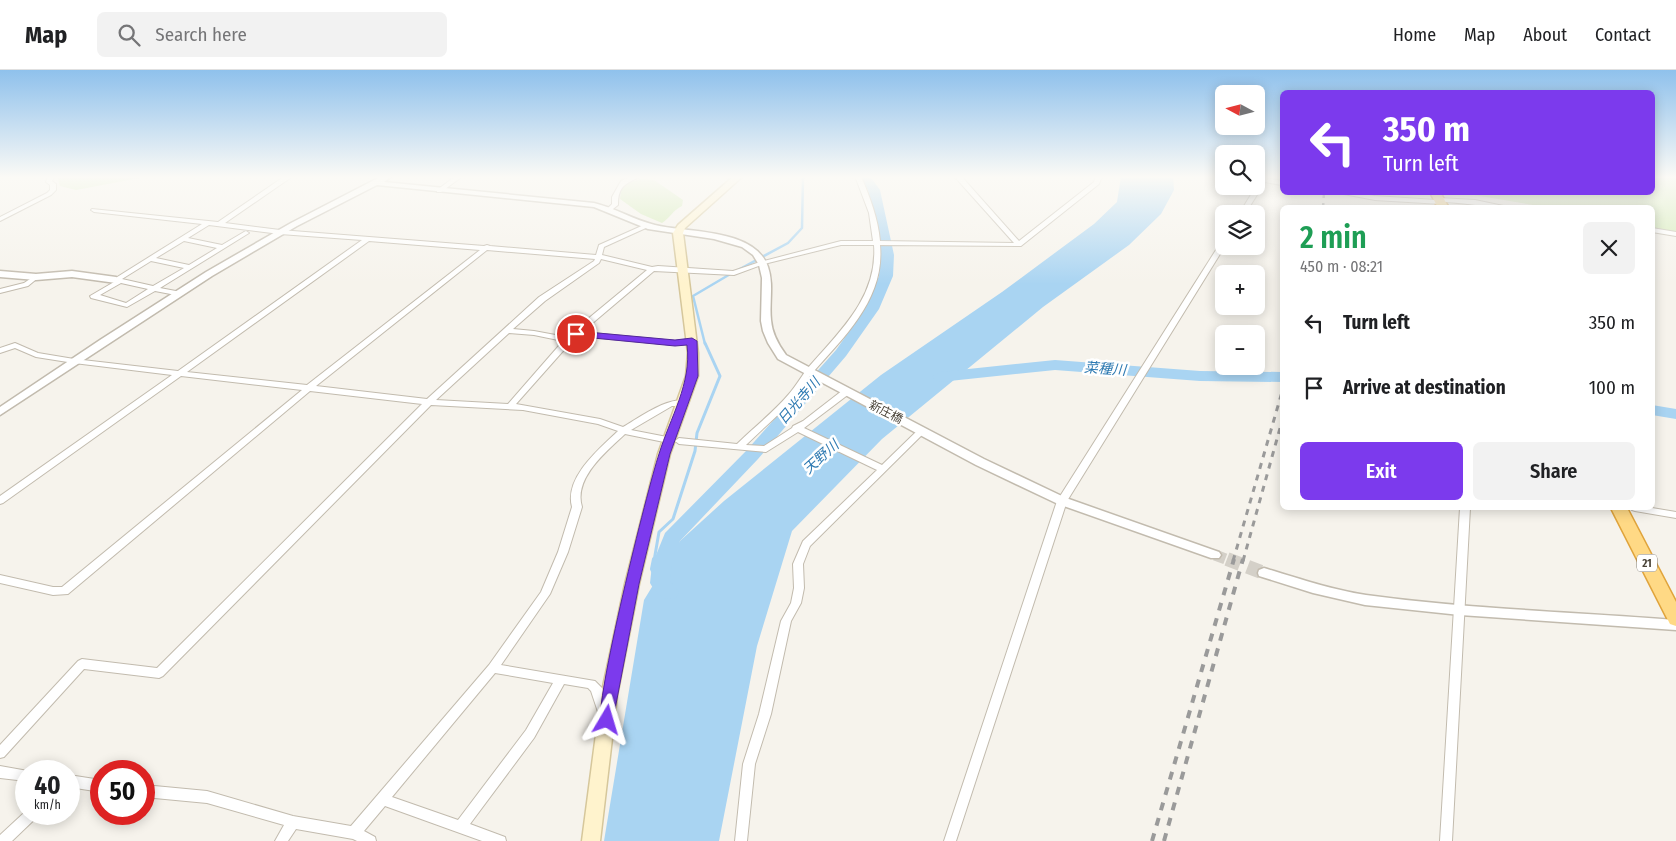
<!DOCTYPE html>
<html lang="en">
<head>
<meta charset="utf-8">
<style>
  :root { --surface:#fff; --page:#f2f2f2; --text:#202124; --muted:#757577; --line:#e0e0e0; --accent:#7c3aed }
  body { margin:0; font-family:"Fira Sans Condensed","Noto Sans JP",sans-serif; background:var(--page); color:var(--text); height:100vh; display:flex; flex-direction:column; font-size:19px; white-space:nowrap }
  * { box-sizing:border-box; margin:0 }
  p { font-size:16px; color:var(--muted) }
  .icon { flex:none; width:28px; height:28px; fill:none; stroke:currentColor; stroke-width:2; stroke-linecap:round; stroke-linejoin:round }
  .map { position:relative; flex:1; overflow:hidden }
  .sheet { position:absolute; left:1280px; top:135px; width:375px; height:305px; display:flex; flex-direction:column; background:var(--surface); border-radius:8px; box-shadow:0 2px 12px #0003 }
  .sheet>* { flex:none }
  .guide { position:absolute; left:1280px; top:20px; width:375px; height:105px; border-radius:8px; box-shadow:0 2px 12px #0003; background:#7c3aed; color:#fff; overflow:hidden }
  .needle { width:32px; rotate:277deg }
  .fabs { position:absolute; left:1215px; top:15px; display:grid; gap:10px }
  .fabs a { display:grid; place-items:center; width:50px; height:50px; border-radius:8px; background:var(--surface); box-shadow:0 2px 12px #0003; font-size:25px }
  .speed { position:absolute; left:15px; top:690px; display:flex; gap:10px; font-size:25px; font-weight:700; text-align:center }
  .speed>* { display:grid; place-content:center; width:65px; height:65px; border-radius:50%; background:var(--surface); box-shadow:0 2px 12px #0003; line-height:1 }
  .speed small { font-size:12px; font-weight:400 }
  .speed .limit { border:8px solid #d22; background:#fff; color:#111 }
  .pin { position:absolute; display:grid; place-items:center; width:42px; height:42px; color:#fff; margin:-21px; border:2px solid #fff; border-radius:50%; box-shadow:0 1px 5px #0007 }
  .me { position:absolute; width:55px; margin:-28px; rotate:7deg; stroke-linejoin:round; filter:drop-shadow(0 0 4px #0008) }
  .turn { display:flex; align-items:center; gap:18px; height:105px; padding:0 20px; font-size:22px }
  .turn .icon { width:65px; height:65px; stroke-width:2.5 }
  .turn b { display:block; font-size:35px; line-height:42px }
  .round { display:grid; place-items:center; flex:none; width:52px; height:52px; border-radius:8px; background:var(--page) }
  .head { display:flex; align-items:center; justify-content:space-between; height:85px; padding:0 20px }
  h1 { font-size:30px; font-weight:600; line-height:38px; color:#1e9e55 }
  .primary-button { display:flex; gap:10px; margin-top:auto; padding:10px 20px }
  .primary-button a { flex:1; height:58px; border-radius:8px; background:var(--accent); color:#fff; font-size:20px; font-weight:600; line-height:58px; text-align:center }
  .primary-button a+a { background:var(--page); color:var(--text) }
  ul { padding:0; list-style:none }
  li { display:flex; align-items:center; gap:15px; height:65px; padding:0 20px }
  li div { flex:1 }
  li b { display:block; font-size:19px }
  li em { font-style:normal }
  header { display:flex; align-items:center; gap:30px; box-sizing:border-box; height:70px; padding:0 25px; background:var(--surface); border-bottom:1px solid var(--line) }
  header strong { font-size:24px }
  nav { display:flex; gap:28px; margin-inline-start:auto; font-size:18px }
  .search { width:350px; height:45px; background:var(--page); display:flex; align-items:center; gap:12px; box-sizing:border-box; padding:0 18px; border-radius:8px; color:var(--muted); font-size:19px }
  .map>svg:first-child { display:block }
  .green { fill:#d2eab5 }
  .water { fill:#a9d4f2 }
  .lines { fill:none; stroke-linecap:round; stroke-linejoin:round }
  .stream-far2 { stroke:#a9d4f2; stroke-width:2.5 }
  .stream-far1 { stroke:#a9d4f2; stroke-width:3 }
  .stream { stroke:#a9d4f2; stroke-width:4 }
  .river { fill:#a9d4f2; fill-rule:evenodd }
  .tertiary-tunnel-far1 { stroke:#d4d0c8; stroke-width:11; stroke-dasharray:11 5.5; stroke-linecap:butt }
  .tertiary-tunnel { stroke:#d4d0c8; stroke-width:14; stroke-dasharray:14 8; stroke-linecap:butt }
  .minor-casing { stroke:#c2bbae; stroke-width:2 }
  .tertiary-casing { stroke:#c2bbae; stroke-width:3 }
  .secondary-casing { stroke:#d6c79b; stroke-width:3 }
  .trunk-casing { stroke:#e0a43c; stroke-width:3 }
  .minor { fill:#fff; fill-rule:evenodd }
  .tertiary { fill:#fff; fill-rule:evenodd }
  .secondary { fill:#fff3cd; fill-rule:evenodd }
  .trunk { fill:#ffd985; fill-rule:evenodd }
  .rail-far2 { stroke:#9a9a9a; stroke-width:2.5; stroke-dasharray:5 5; stroke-linecap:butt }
  .rail-far1 { stroke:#9a9a9a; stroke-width:3; stroke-dasharray:6 6; stroke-linecap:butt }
  .rail { stroke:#9a9a9a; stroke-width:4; stroke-dasharray:8 8; stroke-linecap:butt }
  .route { fill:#7c3aed; stroke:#51269a }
  .labels { text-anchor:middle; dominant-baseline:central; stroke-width:5; stroke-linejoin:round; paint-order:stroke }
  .shield { fill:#fff; stroke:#817c74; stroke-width:1 }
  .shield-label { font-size:11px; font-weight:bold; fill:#4b4439 }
  .street-label { font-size:12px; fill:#4b4439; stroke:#fff }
  .water-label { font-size:14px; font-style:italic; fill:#2e7ab2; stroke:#fff }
</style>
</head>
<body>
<header>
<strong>Map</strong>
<div class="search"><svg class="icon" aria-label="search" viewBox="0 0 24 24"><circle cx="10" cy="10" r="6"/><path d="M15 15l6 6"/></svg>Search here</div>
<nav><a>Home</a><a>Map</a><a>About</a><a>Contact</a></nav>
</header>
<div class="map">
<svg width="1676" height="771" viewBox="0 0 1676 771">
  <rect width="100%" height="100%" fill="#f6f3ec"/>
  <path class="green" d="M59 106H150L76 120 60 116 58 110Z
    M1653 106H1676V163L1653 159 1652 138 1545 137 1462 123 1652 122Z
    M640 109 654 110 683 130 682 136C673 140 670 148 662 153L641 144 620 129 621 119 631 112Z"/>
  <path class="water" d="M1121 106H1173L1174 120 1161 144 1129 175 1043 237 882 369 792 461 757 576 719 771H604L644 530 680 471 724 431 881 305 1002 222 1094 154 1117 132Z"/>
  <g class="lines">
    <path class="stream-far2" d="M738 200 788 173 802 158 803 106
      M705 274 693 226 732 203"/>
    <path class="stream-far1" d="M654 491 659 462 673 449 695 381 697 363 720 306 705 273"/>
    <path class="stream" d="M654 489 652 499 658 511"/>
    <path class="river" d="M858 106H870L880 120 894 185 893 206 879 239 846 286 758 389 680 471 672 495 670 511 679 522 676 528C664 532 656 524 650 513L652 495 665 463 746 381 836 280 865 239 879 206 880 185 868 120Z
      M1055 290 1200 301 1282 302V312L1200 311 1055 300 940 312 932 307 940 302Z
      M1652 335 1676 339V349L1652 345Z"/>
    <path class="tertiary-tunnel-far1" d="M1215 485 1231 491"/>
    <path class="tertiary-tunnel" d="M1227 489 1264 503"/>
    <g class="minor-casing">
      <path id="minor" d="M48 106H54L52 111 56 114V120L51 125 0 151V147L47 123 50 120V115L46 112Z
        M285 106H293L225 153 280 160 484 176 487 175 490 176 596 185 599 175 646 154 648 155V157L604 177 602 185 652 197 658 196 733 201 760 192 841 171H873L869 143 855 106H861C870 128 878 148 880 171L1014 173 954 106H961L1019 171 1094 112 1096 106H1102L1099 114 1021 176 880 175C885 228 846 265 814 301 806 310 801 320 794 329 779 345 762 359 746 375L764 376 792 358 793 356 803 351 843 320 846 319 850 322 849 324 804 358 882 395 919 359 922 358 926 361 810 476 803 494 804 518 801 533 791 551 771 644 755 694 747 771H735L743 694 759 644 781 551 791 533 794 518 793 494 803 471 877 400 798 362 766 382 679 374 675 371 679 368 737 374C754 357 774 342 789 324 796 316 801 307 807 299 838 263 878 228 874 175H841L764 194 734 205 654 201 582 262 675 271 692 269 696 271 695 273 675 275 577 266 571 272 516 334 600 349 623 357C637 349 674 322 688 333L684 336H672L631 360 667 367 668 369 667 371 664 372 625 364C607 381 573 408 582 437L568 482 550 524 501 595 595 611 602 618 609 641 607 645 603 646 599 645 591 621 588 618 564 614 534 668 470 754 505 767 506 771H482L385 736 364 761 375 767 376 771H357L353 769 296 759 288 771H275L284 755 207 733 144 727V715L207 721 293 746 351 756 489 595 541 522 558 482 572 437C564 408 599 379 618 361L598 354 523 340 431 335 163 606 159 608 84 599 4 687 0 688V675L78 591 82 589 157 598 422 334 310 321 68 524 53 525 0 513V505L53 517H62L302 320 181 306 3 433 0 434V426L172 305 74 293 36 287 15 278 0 283V278L15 273 38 283 74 289 178 301 362 170 280 164 209 155 188 168 222 175 244 162 246 161 249 163 160 218 181 222V226L155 221 127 237 91 228 90 226 114 212 113 210 114 209 202 154 94 142 91 140 92 139 218 152ZM184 171 217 178 189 195 156 188ZM369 171 480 180 307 315 187 302ZM487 180 595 189 594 191 539 227 427 329 316 316ZM601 189 647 200 566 267 534 261 513 259 545 231 599 193ZM151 191 184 198 153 216 122 209ZM121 213 148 219 126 233 100 225ZM509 263 534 265 563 271 508 334 436 330ZM495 603 553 613 526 660 458 750 392 727Z
        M456 106H463L441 122H437V120Z
        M632 106H641C626 114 618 115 618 135L613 139H609L608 138 612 134V127L621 111Z
        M1256 106 1282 111V115L1265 112 1245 144H1239L1260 110H1256Z
        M1333 122H1351L1375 126 1436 130 1439 128 1475 130 1513 138C1490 138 1467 133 1444 132L1441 134 1375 130Z
        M1652 158 1676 162V166L1652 162Z
        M1224 170 1225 176 1067 431 956 771H944L1057 431 1221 172Z
        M36 205 39 207 28 216 0 223V219L24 213Z
        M1460 438H1470L1452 771H1440Z
        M1630 438H1652L1676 442V448L1635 441 1632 440Z
        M0 696 28 701H26V711L0 708Z
        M69 705 101 710V722L69 717Z
        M26 741V744H38L36 748 12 771H0V765Z"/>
    </g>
    <g class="tertiary-casing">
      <path id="tertiary" d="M382 106H392L384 112 594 133C615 138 634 150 655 155 687 163 755 158 768 197 774 215 769 232 771 250 772 263 778 274 786 285L984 389 1066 428 1219 482 1221 485 1219 488H1211L1058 434 976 395 778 289 768 273 763 261 761 251 762 208 759 195 753 185 742 177 714 169 648 159 594 137 377 115 297 156 212 206 0 345V337L100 270 206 202 291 153Z
        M0 201 36 204 72 201 116 207 120 210 116 213 72 207 36 210 0 207Z
        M1264 498C1297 508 1332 520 1366 525 1469 539 1573 542 1676 550V560L1460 545 1365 535 1313 523 1259 506 1258 503 1259 500Z"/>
    </g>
    <g class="secondary-casing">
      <path id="secondary" d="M734 106H743L685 158 683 163 698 283V306L670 384 639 514 617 626 600 771H582L601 626 625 514 658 384 686 306 688 283 673 163 678 155Z"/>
    </g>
    <g class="trunk-casing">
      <path id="trunk" d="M1430 122H1440L1449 138H1438Z
        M1611 438H1627L1676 532V556L1670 554Z"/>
    </g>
    <use href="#minor" class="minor"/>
    <use href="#tertiary" class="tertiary"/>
    <use href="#secondary" class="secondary"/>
    <use href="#trunk" class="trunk"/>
    <path class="rail-far2" d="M1323 138 1324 122"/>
    <path class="rail-far1" d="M1233 491 1282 322
      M1243 491 1282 351"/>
    <path class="rail" d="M1152 771 1234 489
      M1164 771 1243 489"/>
  </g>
  <linearGradient id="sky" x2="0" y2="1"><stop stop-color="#8fc1ec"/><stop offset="0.5" stop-color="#fbfaf6"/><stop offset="1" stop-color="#fbfaf6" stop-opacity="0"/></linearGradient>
  <rect width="1676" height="214" fill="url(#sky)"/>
  <path class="route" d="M576 261 675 270 692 268 697 271 698 306 670 384 639 514 612 655 607 657 601 655C593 636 648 417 659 384 670 348 692 313 687 275L675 276 573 266 571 264Z"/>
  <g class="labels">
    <rect class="shield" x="1637" y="484.5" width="20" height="17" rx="4"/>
    <g class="shield-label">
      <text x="1647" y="493">21</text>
    </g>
    <g class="street-label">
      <text transform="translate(886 342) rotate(27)">新庄橋</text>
    </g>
    <g class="water-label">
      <text transform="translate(1105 299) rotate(4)">菜種川</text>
      <text transform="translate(799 331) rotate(-49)">日光寺川</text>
      <text transform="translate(821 387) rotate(-42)">天野川</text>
    </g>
  </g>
</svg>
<div class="fabs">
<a><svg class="needle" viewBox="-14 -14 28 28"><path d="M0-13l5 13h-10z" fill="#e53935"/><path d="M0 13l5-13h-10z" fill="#757577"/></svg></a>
<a><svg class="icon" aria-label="search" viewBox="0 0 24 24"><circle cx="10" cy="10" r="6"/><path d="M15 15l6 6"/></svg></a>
<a><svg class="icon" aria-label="layers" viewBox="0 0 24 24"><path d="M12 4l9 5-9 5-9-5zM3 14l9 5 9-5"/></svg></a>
<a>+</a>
<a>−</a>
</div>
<div class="speed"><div>40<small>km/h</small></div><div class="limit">50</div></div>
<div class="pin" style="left:576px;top:264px;background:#d93025"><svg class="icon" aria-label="arrive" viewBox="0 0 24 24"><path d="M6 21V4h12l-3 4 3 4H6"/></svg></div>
<svg class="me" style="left:607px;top:650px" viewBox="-20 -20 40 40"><path d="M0-17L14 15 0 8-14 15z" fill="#7c3aed" stroke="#fff" stroke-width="4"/></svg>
<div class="guide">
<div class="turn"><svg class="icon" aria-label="left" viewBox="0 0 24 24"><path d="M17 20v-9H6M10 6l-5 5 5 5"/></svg><div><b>350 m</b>Turn left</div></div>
</div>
<section class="sheet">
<div class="head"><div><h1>2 min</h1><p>450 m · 08:21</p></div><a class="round"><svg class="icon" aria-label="close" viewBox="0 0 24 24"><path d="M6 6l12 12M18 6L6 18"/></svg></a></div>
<ul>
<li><svg class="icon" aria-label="left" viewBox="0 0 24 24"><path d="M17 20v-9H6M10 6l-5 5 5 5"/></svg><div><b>Turn left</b></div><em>350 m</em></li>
<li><svg class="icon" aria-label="arrive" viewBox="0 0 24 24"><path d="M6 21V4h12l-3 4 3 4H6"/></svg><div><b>Arrive at destination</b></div><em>100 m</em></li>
</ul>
<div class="primary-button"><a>Exit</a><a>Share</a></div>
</section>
</div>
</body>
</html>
